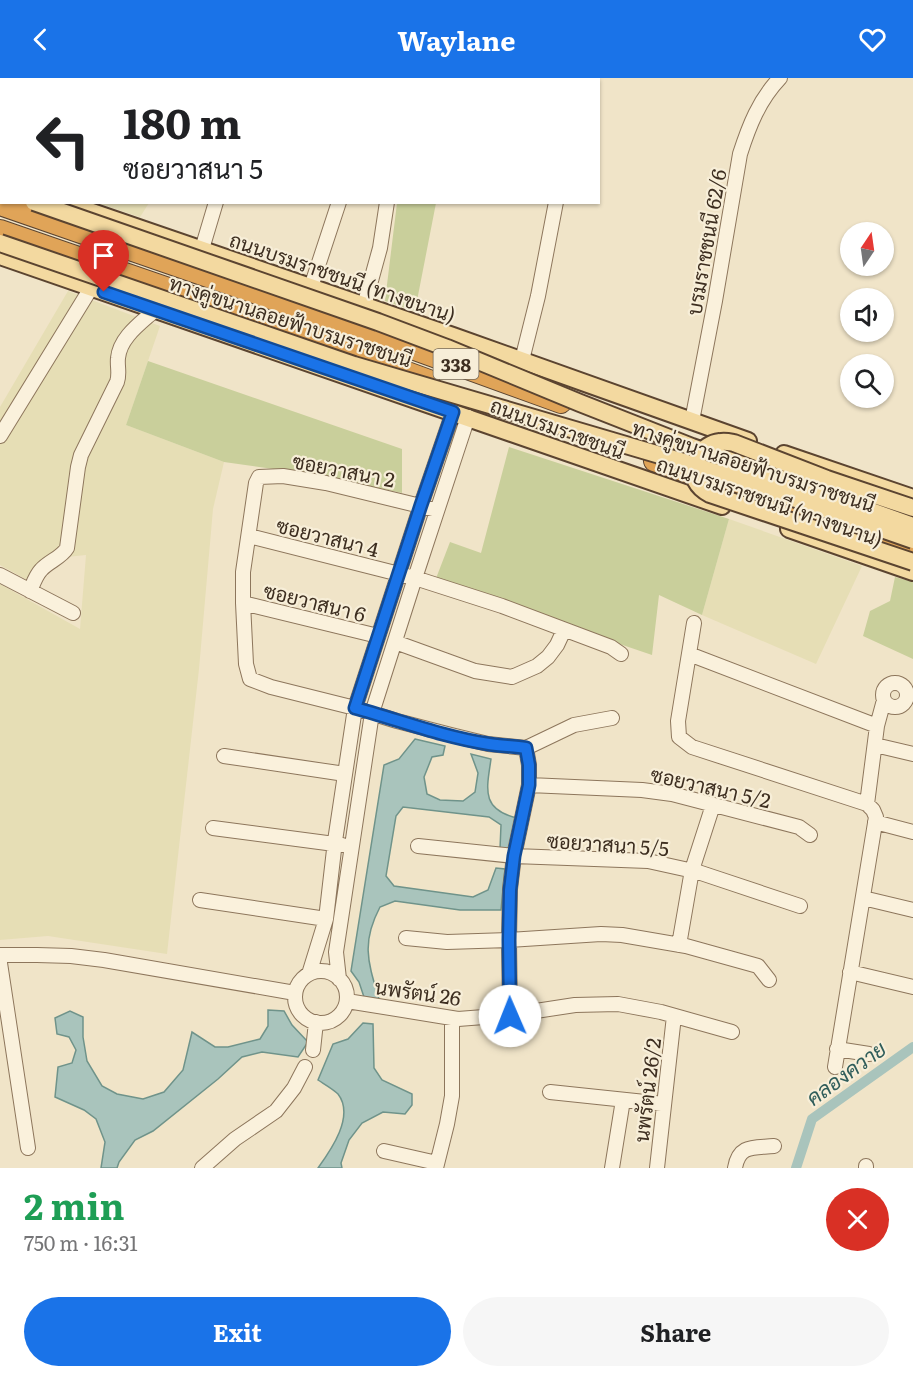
<!DOCTYPE html>
<html lang="en">
<head>
<meta charset="utf-8">
<style>
  :root { --surface:#fff; --page:#f6f6f6; --text:#202124; --muted:#757577; --accent:#1a73e8 }
  body { margin:0; font-family:Literata,Sarabun,serif; background:var(--page); color:var(--text); height:100vh; display:flex; flex-direction:column; font-size:22px; white-space:nowrap }
  * { box-sizing:border-box; margin:0 }
  p { font-size:20px; color:var(--muted) }
  .icon { flex:none; width:33px; height:33px; fill:none; stroke:currentColor; stroke-width:2; stroke-linecap:round; stroke-linejoin:round }
  .map { position:relative; height:1090px; overflow:hidden }
  .details { display:flex; flex-direction:column; background:var(--surface); flex:1 }
  .details>* { flex:none }
  .hud { position:absolute; left:0px; top:0px; width:600px; height:126px; box-shadow:0 2px 4px #0004; background:#fff; color:var(--text); overflow:hidden }
  .needle { width:39px; rotate:13deg }
  .tools { position:absolute; left:840px; top:144px; display:grid; gap:12px }
  .tools a { display:grid; place-items:center; width:54px; height:54px; border-radius:50%; background:var(--surface); box-shadow:0 2px 4px #0004; font-size:30px }
  .pin { position:absolute; display:grid; place-items:center; width:51px; height:51px; color:#fff; margin:-62px -26px; border-radius:50% 50% 50% 0; rotate:-45deg; box-shadow:0 0 6px #0007 }
  .pin .icon { rotate:45deg }
  .me { position:absolute; width:66px; margin:-33px; rotate:359deg; stroke-linejoin:round; filter:drop-shadow(0 0 4px #0008) }
  .turn { display:flex; align-items:center; gap:21px; height:126px; padding:0 24px; font-size:27px }
  .turn .icon { width:78px; height:78px; stroke-width:2.5 }
  .turn b { display:block; font-size:42px; line-height:51px }
  .round { display:grid; place-items:center; flex:none; width:63px; height:63px; border-radius:32px; background:var(--page) }
  .head { display:flex; align-items:center; justify-content:space-between; height:102px; padding:0 24px }
  h1 { font-size:36px; font-weight:700; line-height:45px; color:#1e9e55 }
  .button { display:flex; gap:12px; margin-top:auto; padding:12px 24px }
  .button a { flex:1; height:69px; border-radius:36px; background:var(--accent); color:#fff; font-size:24px; font-weight:700; line-height:69px; text-align:center }
  .button a+a { background:var(--page); color:var(--text) }
  header { display:flex; justify-content:space-between; align-items:center; height:78px; padding:0 24px; background:var(--accent); color:#fff; font-size:27px; font-weight:700 }
  .map>svg:first-child { display:block }
  .farmland { fill:#e6deb5 }
  .green { fill:#c9cf9b }
  .water { fill:#a9c4bc; stroke:#6f938a; stroke-width:1.5 }
  .lines { fill:none; stroke-linecap:round; stroke-linejoin:round }
  .canal { stroke:#a9c4bc; stroke-width:10 }
  .minor-casing { stroke:#8d765c; stroke-width:16 }
  .major-casing { stroke:#5b4430; stroke-width:20 }
  .highway-casing { stroke:#5b4430; stroke-width:22 }
  .minor { stroke:#faf1dc; stroke-width:14 }
  .major { stroke:#f3d9a0; stroke-width:16 }
  .highway { stroke:#e0a458; stroke-width:20 }
  .major-bridge-casing { stroke:#5b4430; stroke-width:20; stroke-linecap:butt }
  .major-bridge { stroke:#f3d9a0; stroke-width:16 }
  .route-casing { stroke:#114b97; stroke-width:15 }
  .route { stroke:#1a73e8; stroke-width:10 }
  .labels { text-anchor:middle; dominant-baseline:central; stroke-width:4.5; stroke-linejoin:round; paint-order:stroke }
  .shield { fill:#f7eed8; stroke:#756857; stroke-width:1.5 }
  .shield-label { font-size:18px; font-weight:bold; fill:#3d2e20 }
  .street-label { font-size:20px; fill:#3d2e20; stroke:#f7eed8 }
  .water-label { font-size:21px; font-style:italic; fill:#2f5d5a; stroke:#f7eed8 }
</style>
</head>
<body>
<header><svg class="icon" aria-label="back" viewBox="0 0 24 24"><path d="M15 5l-7 7 7 7"/></svg>Waylane<svg class="icon" aria-label="heart" viewBox="0 0 24 24"><path d="M12 20l-8-8c-3-5 5-10 8-4 3-6 11-1 8 4z"/></svg></header>
<div class="map">
<svg width="913" height="1090" viewBox="0 0 913 1090">
  <rect width="100%" height="100%" fill="#f0e4c8"/>
  <path class="farmland" d="M0 0H70L71 1 2 2 1 50H0Z
    M97 125 149 124V125L140 139Z
    M68 213 160 248 126 347 224 384 213 431 199 591 167 876 48 858 0 862V506L80 551 86 477 47 481 29 503 0 487V329Z
    M729 441 862 488 816 586 702 537Z"/>
  <path class="green" d="M397 125H436L415 233 385 223Z
    M148 283 402 371V415L329 399 224 384 126 347Z
    M509 369 729 441 702 537 659 517 652 577 435 503 450 464 481 475Z
    M895 499 913 504V581L863 558 870 533 890 523Z"/>
  <path class="water" d="M415 661 445 668 443 677 432 679 424 699 427 716 440 722 463 723 475 714 478 695 471 676 491 681C487 710 480 731 517 740L509 773 500 771 501 747 489 739 403 729 396 738 386 798 394 808 473 819 488 812 496 790 505 791 501 832H460L395 823 380 829C361 865 368 884 379 921L364 919 359 904 351 893 384 687 399 681Z
    M268 932 284 933 292 947 308 964 298 979 262 974 242 979 218 1001 153 1053 135 1062 119 1084 117 1090H101L105 1064 96 1041 84 1032 55 1019 58 989 72 985 76 972 69 959 57 956 55 940 70 933 83 939V959L87 983 102 1008 117 1016 143 1021 164 1014 183 992 192 954 215 969H228L260 961 268 948Z
    M363 945 373 946 374 990 382 1002 412 1016V1027L405 1036 383 1034 362 1045 349 1062 341 1085 342 1090H318C331 1072 355 1038 338 1016 333 1011 324 1006 318 1002L333 966 348 961Z"/>
  <g class="lines">
    <path class="canal" d="M796 1090 812 1041 913 969"/>
    <g class="minor-casing">
      <path id="minor" d="M152 0 158 2
        M186 2 187 0
        M251 2V0
        M323 2 324 0
        M450 2 451 0
        M582 2 583 0
        M202 171 216 124
        M311 209 339 124
        M364 228 380 170 387 124
        M522 282 538 218 556 124
        M692 343 715 223 740 76C749 48 759 22 780 0
        M0 358 91 210
        M437 432 326 405 283 398 259 399 256 405 243 494V525L246 586 250 601 271 609 355 630 397 643 451 657 488 666 526 670 574 647 612 640
        M249 458 415 500 502 528 611 569 621 576
        M0 497 73 535
        M30 513C33 506 36 497 41 492 49 483 61 480 67 470L78 389 81 377 117 304C120 296 117 288 118 280 120 259 141 245 155 232
        M243 525 378 558
        M694 545 678 643 679 659 692 669 867 726
        M395 564 475 593 512 599 537 588 548 579 557 567 564 552
        M689 576 877 648
        M883 617a12 12 0 1 1 24 0a12 12 0 1 1-24 0Z
        M875 667 913 676
        M224 678 345 696
        M529 707 642 712 672 716 799 749 810 757
        M875 744 913 754
        M213 750 342 767
        M418 768 514 778 648 783 698 794 800 828
        M863 820 913 832
        M200 822 326 841
        M406 860 447 864 509 862 601 856 622 857 686 868 758 888 769 902
        M679 867 692 792 713 727
        M0 877H37L71 878 104 882 295 915
        M0 885 28 1070
        M295 919a26 26 0 1 1 52 0a26 26 0 1 1-52 0Z
        M850 894 913 909
        M309 896 326 841 335 763 355 630 421 427 453 334
        M339 901 336 874 372 635 415 500 468 339
        M347 923 458 941 510 937 575 927 618 926 661 934 732 954
        M510 937 509 862 510 811 514 778 529 707V687L526 670
        M837 971 869 976
        M313 972 316 944
        M835 989 876 739 873 732 867 726 877 648 884 622
        M550 1014 664 1026
        M384 1073 437 1085
        M202 1090 235 1061 276 1033 294 1010 305 989
        M436 1090 447 1046 452 1018V940
        M612 1090 623 1022
        M657 1090 674 938
        M735 1090C739 1066 754 1070 774 1068
        M866 1090V1088"/>
    </g>
    <g class="major-casing">
      <path id="major" d="M0 102 2 103
        M63 124 453 258 748 363
        M0 178 722 428
        M784 376 913 420
        M789 451 913 494"/>
    </g>
    <g class="highway-casing">
      <path id="highway" d="M0 127 346 247 561 325
        M0 152 331 266 429 302
        M654 383 913 471"/>
    </g>
    <use href="#minor" class="minor"/>
    <use href="#major" class="major"/>
    <use href="#highway" class="highway"/>
    <g class="major-bridge-casing">
      <path id="major-bridge" d="M34 124 378 244 447 270 580 325 692 369 913 448
        M0 165 354 287 687 385 793 420 913 462
        M913 430 827 401 734 365C729 364 725 363 720 364 702 366 690 386 696 403 699 409 704 413 710 416L913 484"/>
    </g>
    <use href="#major-bridge" class="major-bridge"/>
  </g>
  <g class="lines">
    <g class="route-casing">
      <path id="route" d="M104 214 453 334 421 427 355 630C399 642 443 659 489 666 501 668 514 668 526 670L529 687V707L514 778 510 812 509 862 510 938"/>
    </g>
    <use href="#route" class="route"/>
  </g>
  <g class="labels">
    <rect class="shield" x="433.5" y="271" width="45" height="30" rx="4.5"/>
    <g class="shield-label">
      <text x="456" y="286">338</text>
    </g>
    <g class="street-label">
      <text transform="translate(705 164) rotate(-80)">บรมราชชนนี 62/6</text>
      <text transform="translate(343 198) rotate(19)">ถนนบรมราชชนนี (ทางขนาน)</text>
      <text transform="translate(291 242) rotate(18)">ทางคู่ขนานลอยฟ้าบรมราชชนนี</text>
      <text transform="translate(558 349) rotate(20)">ถนนบรมราชชนนี</text>
      <text transform="translate(754 387) rotate(18)">ทางคู่ขนานลอยฟ้าบรมราชชนนี</text>
      <text transform="translate(344 391) rotate(11)">ซอยวาสนา 2</text>
      <text transform="translate(770 422) rotate(19)">ถนนบรมราชชนนี (ทางขนาน)</text>
      <text transform="translate(328 458) rotate(14)">ซอยวาสนา 4</text>
      <text transform="translate(315 523) rotate(14)">ซอยวาสนา 6</text>
      <text transform="translate(711 708) rotate(13)">ซอยวาสนา 5/2</text>
      <text transform="translate(608 765) rotate(4)">ซอยวาสนา 5/5</text>
      <text transform="translate(418 913) rotate(8)">นพรัตน์ 26</text>
      <text transform="translate(646 1012) rotate(-83)">นพรัตน์ 26/2</text>
    </g>
    <g class="water-label">
      <text transform="translate(845 994) rotate(-36)">คลองควาย</text>
    </g>
  </g>
</svg>
<div class="tools">
<a><svg class="needle" viewBox="-14 -14 28 28"><path d="M0-13l5 13h-10z" fill="#e53935"/><path d="M0 13l5-13h-10z" fill="#757577"/></svg></a>
<a><svg class="icon" aria-label="sound" viewBox="0 0 24 24"><path d="M4 9h4l5-4v14l-5-4H4zM17 9q2 3 0 6"/></svg></a>
<a><svg class="icon" aria-label="search" viewBox="0 0 24 24"><circle cx="10" cy="10" r="6"/><path d="M15 15l6 6"/></svg></a>
</div>
<div class="pin" style="left:104px;top:214px;background:#d93025"><svg class="icon" aria-label="arrive" viewBox="0 0 24 24"><path d="M6 21V4h12l-3 4 3 4H6"/></svg></div>
<svg class="me" style="left:510px;top:938px" viewBox="-20 -20 40 40"><circle r="19" fill="#fff"/><path d="M0-13L10 11 0 6-10 11z" fill="#1a73e8"/></svg>
<div class="hud">
<div class="turn"><svg class="icon" aria-label="left" viewBox="0 0 24 24"><path d="M17 20v-9H6M10 6l-5 5 5 5"/></svg><div><b>180 m</b>ซอยวาสนา 5</div></div>
</div>
</div>
<section class="details">
<div class="head"><div><h1>2 min</h1><p>750 m · 16:31</p></div><a class="round" style="background:#d93025;color:#fff"><svg class="icon" aria-label="close" viewBox="0 0 24 24"><path d="M6 6l12 12M18 6L6 18"/></svg></a></div>
<div class="button"><a>Exit</a><a>Share</a></div>
</section>
</body>
</html>
